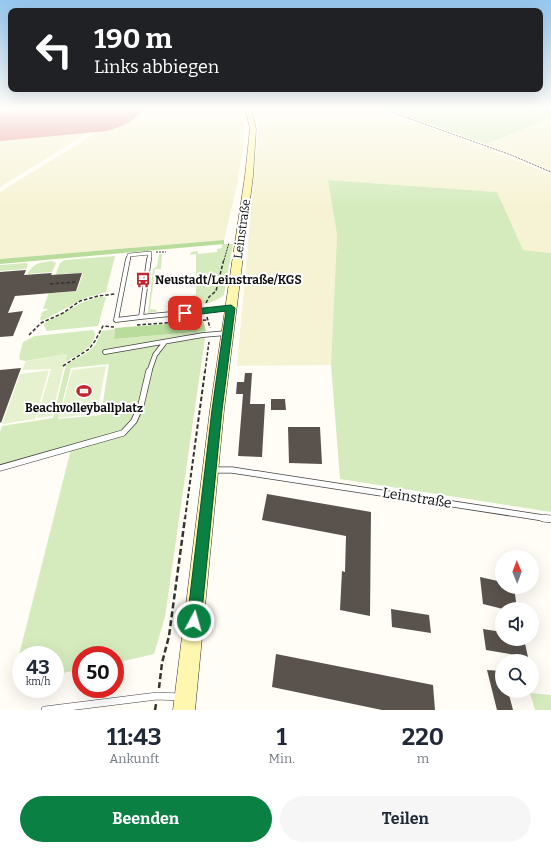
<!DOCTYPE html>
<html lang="de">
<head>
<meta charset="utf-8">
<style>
  :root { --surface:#fff; --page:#f6f6f7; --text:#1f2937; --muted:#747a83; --accent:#0b8043 }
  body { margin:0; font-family:Bitter,serif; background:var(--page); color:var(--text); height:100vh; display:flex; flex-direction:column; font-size:15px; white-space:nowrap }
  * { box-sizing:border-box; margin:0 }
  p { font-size:13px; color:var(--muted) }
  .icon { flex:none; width:22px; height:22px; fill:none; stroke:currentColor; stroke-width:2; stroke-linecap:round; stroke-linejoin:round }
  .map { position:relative; height:710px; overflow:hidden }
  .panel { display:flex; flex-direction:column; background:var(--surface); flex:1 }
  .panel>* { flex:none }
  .banner { position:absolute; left:8px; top:8px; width:535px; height:84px; border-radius:8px; box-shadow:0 4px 16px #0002; background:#202124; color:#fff; overflow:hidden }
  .needle { width:26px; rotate:359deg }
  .fabs { position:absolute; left:495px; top:550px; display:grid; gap:8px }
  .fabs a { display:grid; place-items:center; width:44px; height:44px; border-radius:50%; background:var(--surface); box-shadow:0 4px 16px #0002; font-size:20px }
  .speed { position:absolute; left:12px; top:646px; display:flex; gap:8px; font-size:20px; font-weight:700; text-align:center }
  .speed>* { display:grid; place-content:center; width:52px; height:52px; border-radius:50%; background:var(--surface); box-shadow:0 4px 16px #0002; line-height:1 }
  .speed small { font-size:10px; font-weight:400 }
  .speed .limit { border:6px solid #d22; background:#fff; color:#111 }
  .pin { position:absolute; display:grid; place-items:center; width:34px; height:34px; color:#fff; margin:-17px; border-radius:8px; box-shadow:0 2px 6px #0006 }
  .me { position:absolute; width:44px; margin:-22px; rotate:6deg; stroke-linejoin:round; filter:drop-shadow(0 0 3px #0008) }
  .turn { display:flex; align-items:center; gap:14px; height:84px; padding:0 20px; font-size:18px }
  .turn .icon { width:52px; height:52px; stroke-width:2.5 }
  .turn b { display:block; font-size:28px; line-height:34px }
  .eta { display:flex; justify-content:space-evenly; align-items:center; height:68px; text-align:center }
  .eta b { font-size:24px; font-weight:700; line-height:28px }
  .primary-button { display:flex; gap:8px; margin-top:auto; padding:8px 20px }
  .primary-button a { flex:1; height:46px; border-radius:24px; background:var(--accent); color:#fff; font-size:16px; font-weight:700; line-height:46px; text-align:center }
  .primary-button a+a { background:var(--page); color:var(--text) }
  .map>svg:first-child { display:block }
  .farmland { fill:#f6f3d4 }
  .green { fill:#d5ebbd; fill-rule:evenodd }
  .forest { fill:#b9dc9c }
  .pitch { fill:#e6f2cf }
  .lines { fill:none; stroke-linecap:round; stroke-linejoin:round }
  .runway { fill:#e29292; fill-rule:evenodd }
  .building { fill:#5a524d }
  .service-far3-casing { stroke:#444; stroke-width:4 }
  .service-far2-casing { stroke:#444; stroke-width:5.5 }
  .service-far1-casing { stroke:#444; stroke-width:7 }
  .service-casing { stroke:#444; stroke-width:8 }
  .secondary-casing { stroke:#333; stroke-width:1 }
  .path-far3 { stroke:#333; stroke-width:1; stroke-dasharray:2 1; stroke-linecap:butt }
  .path-far2 { stroke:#333; stroke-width:1.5; stroke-dasharray:3.5 2; stroke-linecap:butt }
  .path-far1 { stroke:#333; stroke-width:2; stroke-dasharray:4.5 2.5; stroke-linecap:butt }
  .path { stroke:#333; stroke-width:2.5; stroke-dasharray:6 3; stroke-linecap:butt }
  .service-far3 { stroke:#fff; stroke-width:3 }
  .service-far2 { stroke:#fff; stroke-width:4 }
  .service-far1 { stroke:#fff; stroke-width:5.5 }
  .service { stroke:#fff; stroke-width:7 }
  .secondary { fill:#fff6b0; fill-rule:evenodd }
  .route { fill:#0b8043; stroke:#07532c }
  .labels { text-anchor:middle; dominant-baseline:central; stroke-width:4; stroke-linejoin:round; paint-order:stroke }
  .street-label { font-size:12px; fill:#111; stroke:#fff }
  .poi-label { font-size:12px; font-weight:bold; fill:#111; stroke:#fff; text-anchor:start }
  .near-street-label { font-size:14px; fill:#111; stroke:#fff }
</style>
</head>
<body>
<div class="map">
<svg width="551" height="710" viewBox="0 0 551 710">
  <rect width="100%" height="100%" fill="#fffdf5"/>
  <path class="farmland" d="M136 107 127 110 0 122V108Z
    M144 107H239L242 114 244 126V140L237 185 224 240 0 259V192L115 121 132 111Z
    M253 107H373L507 156 551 175V253L523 250 496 192 328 180 337 235 331 365 237 366 259 121Z
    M551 118V170L486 144Z
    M107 121 0 187V131Z"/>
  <path class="green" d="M381 107H551V118L486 144Z
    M328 180 497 192 523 250 551 253V512L340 479 331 365 337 235Z
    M222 244H233L224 295C214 303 198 309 190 296L196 295V254L190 255 191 252 198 251V254L217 252V249L222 248Z
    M159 254H162L161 269H155L150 309 157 310 156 312 148 313 153 269 157 266Z
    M115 256 106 292 85 298 42 321 40 319 42 312 49 309H43L51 287 55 293 77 291 83 273 62 274 59 281 53 282 60 263 65 260Z
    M52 261 56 263 52 272 27 274C34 263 40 262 52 261Z
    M26 263 28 264 26 269 0 271V265Z
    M98 297H106L98 326 47 331 43 324 81 303Z
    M115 329 114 339 206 331 165 617 154 654 115 663V655H81V670L55 674V655H21V678L13 679 72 445 0 465V432L2 426 53 418 66 365 88 352 95 345 102 331ZM109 364 101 415 58 419 71 368Z
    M93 330 95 334C93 349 77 355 65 362L67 354 26 361 20 360 19 357 23 342 35 336Z
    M530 693 551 695V710H535Z"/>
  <path class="forest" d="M224 240V244L0 264V259Z
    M203 321 206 331 114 339 115 328Z"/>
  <path class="pitch" d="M62 354H67L52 416 37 418 51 369 22 370 26 361 47 358Z
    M106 366 97 413 59 418 72 370Z
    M49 370 35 419 2 424 20 374Z"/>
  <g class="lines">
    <path class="runway" d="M55 107H141L143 110C134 122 120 127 107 131L0 141V112Z"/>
  </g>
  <path class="building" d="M26 270 24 275 52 273 51 275 82 273 76 291 15 296 8 313 23 311 13 336 0 337V272Z
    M21 368 1 423 0 422V370Z
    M245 373H252L250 404H265L262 457 238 456 243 394H236L237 382H244Z
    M271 399H285L286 410H271Z
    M288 427H320L322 464 289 463Z
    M267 494 371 512 370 616 340 610 342 571 345 572 346 536 262 520Z
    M480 577 502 582V587H514L517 609H503L483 604Z
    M391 609 429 615 431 633 392 627Z
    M483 629 502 632V639H524L528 657 486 650Z
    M276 654 433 685 435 710H382L272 687Z
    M487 670 502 671V691H508L513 710H497Z"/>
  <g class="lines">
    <g class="service-far3-casing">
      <path id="service-far3" d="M128 260 129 255 150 253 149 260"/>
    </g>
    <g class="service-far2-casing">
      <path id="service-far2" d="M128 259 116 320 141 317
        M141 317 149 259
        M141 317 231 308
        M105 352 203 335 227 333
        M149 372 155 355 165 342"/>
    </g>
    <g class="service-far1-casing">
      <path id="service-far1" d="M0 468 123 433 134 421 141 405 149 371
        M212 470H232L550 519"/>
    </g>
    <g class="service-casing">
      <path id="service" d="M543 518 551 519
        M45 710 157 696 180 697"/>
    </g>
    <g class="secondary-casing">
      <path id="secondary" d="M245 107H251L256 129 253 176 224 410 195 710H173L210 410 245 176 250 129Z"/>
    </g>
    <path class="path-far3" d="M377 107 511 155 551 172
      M156 252H166
      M224 260 229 243"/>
    <path class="path-far2" d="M50 284 76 282
      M206 303 209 297 216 291 224 259
      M207 317 210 328
      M137 325 207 320
      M29 335 41 323 63 313 80 301 98 296 115 294
      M63 366 89 349 95 341 103 326 114 327
      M205 372 209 342"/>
    <path class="path-far1" d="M185 519 205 371"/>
    <path class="path" d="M159 688 162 663 169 636 185 518
      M155 710 156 704"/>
    <use href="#service-far3" class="service-far3"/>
    <use href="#service-far2" class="service-far2"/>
    <use href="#service-far1" class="service-far1"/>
    <use href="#service" class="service"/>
    <use href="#secondary" class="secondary"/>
  </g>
  <linearGradient id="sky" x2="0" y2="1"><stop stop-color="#95c6ee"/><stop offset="0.52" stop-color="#fffefa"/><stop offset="1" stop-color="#fffefa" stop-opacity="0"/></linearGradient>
  <rect width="551" height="207" fill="url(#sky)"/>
  <path class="route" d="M231 305 235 308 222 410 201 621 199 626 194 628 189 626 187 621 212 410 226 311 185 316 181 313 185 310Z"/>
  <defs>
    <g id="bus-bare" transform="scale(1.2)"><path d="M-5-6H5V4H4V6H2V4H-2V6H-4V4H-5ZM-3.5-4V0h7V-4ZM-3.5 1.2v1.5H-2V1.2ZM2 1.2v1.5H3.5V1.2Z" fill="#c4262e" stroke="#fff" stroke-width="2.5" paint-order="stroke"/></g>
    <g id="stadium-bare" transform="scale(1.2)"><path d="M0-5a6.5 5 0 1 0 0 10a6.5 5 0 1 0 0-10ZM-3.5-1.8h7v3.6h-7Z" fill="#c4262e" stroke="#fff" stroke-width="2.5" paint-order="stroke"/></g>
  </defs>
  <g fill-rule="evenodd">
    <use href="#bus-bare" x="143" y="280"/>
    <use href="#stadium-bare" x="84" y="391"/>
  </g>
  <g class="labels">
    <g class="street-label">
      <text transform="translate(242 229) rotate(-82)">Leinstraße</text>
    </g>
    <g class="poi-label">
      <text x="155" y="280">Neustadt/Leinstraße/KGS</text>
      <text x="84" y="408" text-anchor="middle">Beachvolleyballplatz</text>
    </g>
    <g class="near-street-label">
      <text transform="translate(417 498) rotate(9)">Leinstraße</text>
    </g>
  </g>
</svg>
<div class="fabs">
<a><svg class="needle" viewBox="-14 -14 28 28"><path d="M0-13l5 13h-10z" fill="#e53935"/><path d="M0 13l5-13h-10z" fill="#747a83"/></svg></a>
<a><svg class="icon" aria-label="sound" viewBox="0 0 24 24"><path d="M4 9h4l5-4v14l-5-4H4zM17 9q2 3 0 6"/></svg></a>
<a><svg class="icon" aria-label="search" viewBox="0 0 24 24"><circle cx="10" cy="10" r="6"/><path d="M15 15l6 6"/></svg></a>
</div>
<div class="speed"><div>43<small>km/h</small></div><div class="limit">50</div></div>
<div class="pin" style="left:185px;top:313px;background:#d93025"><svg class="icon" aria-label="arrive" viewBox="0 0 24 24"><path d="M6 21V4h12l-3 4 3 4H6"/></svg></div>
<svg class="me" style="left:194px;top:621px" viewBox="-20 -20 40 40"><circle r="17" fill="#0b8043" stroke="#fff" stroke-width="3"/><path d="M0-11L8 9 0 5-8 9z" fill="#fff"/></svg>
<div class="banner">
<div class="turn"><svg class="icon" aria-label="left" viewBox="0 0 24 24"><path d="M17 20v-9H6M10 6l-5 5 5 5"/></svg><div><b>190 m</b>Links abbiegen</div></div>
</div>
</div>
<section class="panel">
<div class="eta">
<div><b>11:43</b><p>Ankunft</p></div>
<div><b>1</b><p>Min.</p></div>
<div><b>220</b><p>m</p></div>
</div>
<div class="primary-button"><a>Beenden</a><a>Teilen</a></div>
</section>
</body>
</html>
